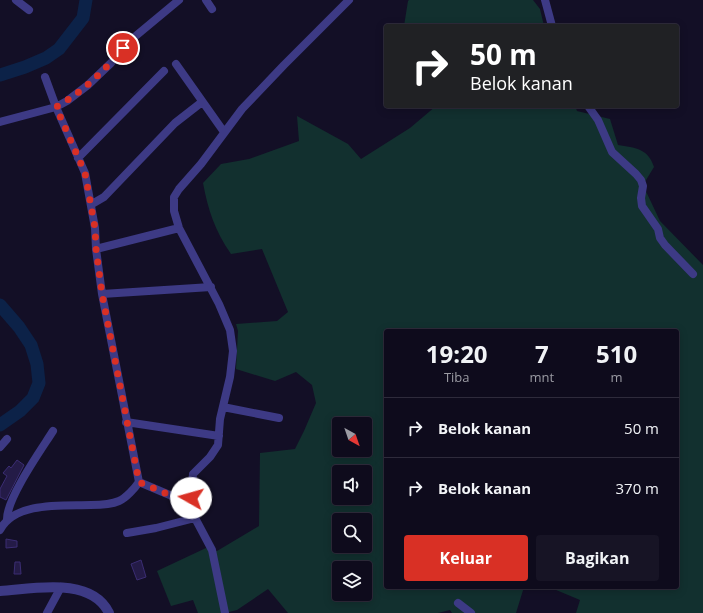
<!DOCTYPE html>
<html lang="id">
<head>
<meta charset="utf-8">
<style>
  :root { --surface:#0e0b1c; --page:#171425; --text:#f1f3f6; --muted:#9b9ba3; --line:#2e2b3b; --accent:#d93025 }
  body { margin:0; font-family:"Open Sans",sans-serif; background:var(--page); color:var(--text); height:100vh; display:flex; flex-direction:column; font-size:15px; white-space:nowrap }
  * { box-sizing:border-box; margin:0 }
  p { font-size:13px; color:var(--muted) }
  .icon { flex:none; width:22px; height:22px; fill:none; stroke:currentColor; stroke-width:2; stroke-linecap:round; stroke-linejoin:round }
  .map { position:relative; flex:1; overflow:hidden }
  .side { position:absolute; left:384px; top:329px; width:295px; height:260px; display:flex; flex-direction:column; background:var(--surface); border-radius:4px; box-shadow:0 2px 10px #0003,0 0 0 1px var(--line) }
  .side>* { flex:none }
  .banner { position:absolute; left:384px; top:24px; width:295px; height:84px; border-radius:4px; box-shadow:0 2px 10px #0003,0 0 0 1px var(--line); background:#202124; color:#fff; overflow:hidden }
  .needle { width:26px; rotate:140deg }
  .buttons { position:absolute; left:332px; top:417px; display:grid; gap:8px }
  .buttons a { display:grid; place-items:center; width:40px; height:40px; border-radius:4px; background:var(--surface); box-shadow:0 2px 10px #0003,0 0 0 1px var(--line); font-size:20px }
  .pin { position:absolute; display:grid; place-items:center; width:34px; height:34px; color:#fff; margin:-17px; border:2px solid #fff; border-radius:50%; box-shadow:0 1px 4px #0007 }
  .me { position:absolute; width:44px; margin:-22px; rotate:277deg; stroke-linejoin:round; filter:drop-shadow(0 0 3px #0008) }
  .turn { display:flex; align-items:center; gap:14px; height:84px; padding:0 20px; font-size:18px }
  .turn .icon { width:52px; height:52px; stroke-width:2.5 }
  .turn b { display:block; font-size:28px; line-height:34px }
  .eta { display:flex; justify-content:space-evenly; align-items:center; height:68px; text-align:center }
  .eta b { font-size:24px; font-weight:700; line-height:28px }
  .cta { display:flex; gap:8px; margin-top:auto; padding:8px 20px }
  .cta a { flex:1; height:46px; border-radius:4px; background:var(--accent); color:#fff; font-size:16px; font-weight:700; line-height:46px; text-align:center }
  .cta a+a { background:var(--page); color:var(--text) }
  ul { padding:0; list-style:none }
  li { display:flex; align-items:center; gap:12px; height:60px; padding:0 20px; border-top:1px solid var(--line) }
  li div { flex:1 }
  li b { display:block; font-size:15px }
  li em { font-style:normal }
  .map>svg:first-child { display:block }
  .green { fill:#12302f; fill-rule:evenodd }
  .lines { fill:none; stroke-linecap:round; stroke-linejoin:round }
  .river { stroke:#0c2248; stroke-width:13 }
  .building { fill:#241b47; stroke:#3b2d73 }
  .minor { stroke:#3d3a85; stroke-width:8 }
  .tertiary { stroke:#3d3a85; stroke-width:10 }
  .route { stroke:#d93025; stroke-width:7; stroke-dasharray:0 12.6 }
</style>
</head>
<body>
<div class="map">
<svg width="703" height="613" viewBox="0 0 703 613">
  <rect width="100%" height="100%" fill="#130f26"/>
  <path class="green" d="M409 0H533L540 9 544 26H404L408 1Z
    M436 106H575L577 111 610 119 618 145C635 148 648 148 654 167L643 185 660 221 703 265V613H576L580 600 549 587H677V331H386V587H524L516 613H452L450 610 438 613H288L268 589 237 610 225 613H198L193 600 171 606 157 571 206 548 217 551 259 526 260 453 295 449 304 431 316 403 312 385 296 372 275 381 236 369 238 331 236 324 277 321 288 312 262 249 231 254C215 231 208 210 203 183L221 164 249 159 299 141 297 116 348 144 361 159 410 128ZM339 424H365V450H339ZM339 472H365V498H339ZM339 520H365V546H339ZM339 568H365V594H339Z"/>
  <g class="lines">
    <path class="river" d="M0 75 25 67 46 58 59 49 83 18 86 0
      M0 305 19 327 31 345 37 364 39 383 33 398 20 411 0 425"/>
  </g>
  <path class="building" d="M17 460 24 465 6 500 0 497V489L7 476 3 473 9 466 11 468Z
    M6 539 17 541V547L6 548Z
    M141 560 146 577 137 580 131 564Z
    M15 562H20L21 574H14Z"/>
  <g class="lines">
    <path class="minor" d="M16 0 29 10
      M206 0 212 9
      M545 0 552 26
      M176 64 224 132
      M588 106 598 120 612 152 636 174 641 180 643 186 641 198 642 206 658 229 660 238 665 245 693 274
      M0 122 56 107 67 101 88 85 111 63 126 44 179 0
      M78 158 164 71
      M92 204 104 197 175 123 202 102
      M96 249 179 228
      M102 294 211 287
      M223 407 279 418
      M126 422 219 436
      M0 447 7 439
      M139 482 172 496 191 498
      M7 520C6 499 41 450 53 431
      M0 530C15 501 64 506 91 505 100 505 110 505 119 501 126 498 135 488 139 482L102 294 96 249 95 228 85 173 56 107 45 77
      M127 533 156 528 195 518
      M458 603 471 613
      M47 613 61 587
      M225 613 212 550 195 518 192 506 191 495 193 474 210 457 218 445 220 419 230 377 233 351 230 330 219 304 179 228 174 211V197L179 189 201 164 242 109 284 65 349 0"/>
    <path class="tertiary" d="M0 591C33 589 91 576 109 613"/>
  </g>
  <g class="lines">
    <path class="route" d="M123 48C104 71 83 92 56 107L85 173 95 228 96 249 102 294 139 482 172 496 191 498"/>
  </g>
</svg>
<div class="buttons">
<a><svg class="needle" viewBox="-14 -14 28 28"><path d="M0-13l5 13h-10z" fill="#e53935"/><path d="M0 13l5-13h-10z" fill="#9b9ba3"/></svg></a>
<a><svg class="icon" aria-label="sound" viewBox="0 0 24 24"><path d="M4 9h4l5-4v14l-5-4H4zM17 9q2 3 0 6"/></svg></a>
<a><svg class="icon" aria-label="search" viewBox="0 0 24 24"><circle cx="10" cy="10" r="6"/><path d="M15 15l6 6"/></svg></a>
<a><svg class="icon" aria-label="layers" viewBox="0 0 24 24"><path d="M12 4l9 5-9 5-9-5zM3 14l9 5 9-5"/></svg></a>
</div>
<div class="pin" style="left:123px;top:48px;background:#d93025"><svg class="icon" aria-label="arrive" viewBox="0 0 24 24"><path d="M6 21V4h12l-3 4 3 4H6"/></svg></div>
<svg class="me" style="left:191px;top:498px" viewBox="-20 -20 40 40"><circle r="19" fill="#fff"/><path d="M0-13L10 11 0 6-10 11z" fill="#d93025"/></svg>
<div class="banner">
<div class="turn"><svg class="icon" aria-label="right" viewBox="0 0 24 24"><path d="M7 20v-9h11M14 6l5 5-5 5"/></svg><div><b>50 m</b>Belok kanan</div></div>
</div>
<section class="side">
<div class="eta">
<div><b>19:20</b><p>Tiba</p></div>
<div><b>7</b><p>mnt</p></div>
<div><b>510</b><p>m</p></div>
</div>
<ul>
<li><svg class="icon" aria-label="right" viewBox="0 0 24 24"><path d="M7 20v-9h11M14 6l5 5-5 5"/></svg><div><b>Belok kanan</b></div><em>50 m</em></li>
<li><svg class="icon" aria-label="right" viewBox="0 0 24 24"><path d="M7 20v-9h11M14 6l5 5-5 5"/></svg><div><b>Belok kanan</b></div><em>370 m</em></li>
</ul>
<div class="cta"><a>Keluar</a><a>Bagikan</a></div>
</section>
</div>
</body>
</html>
